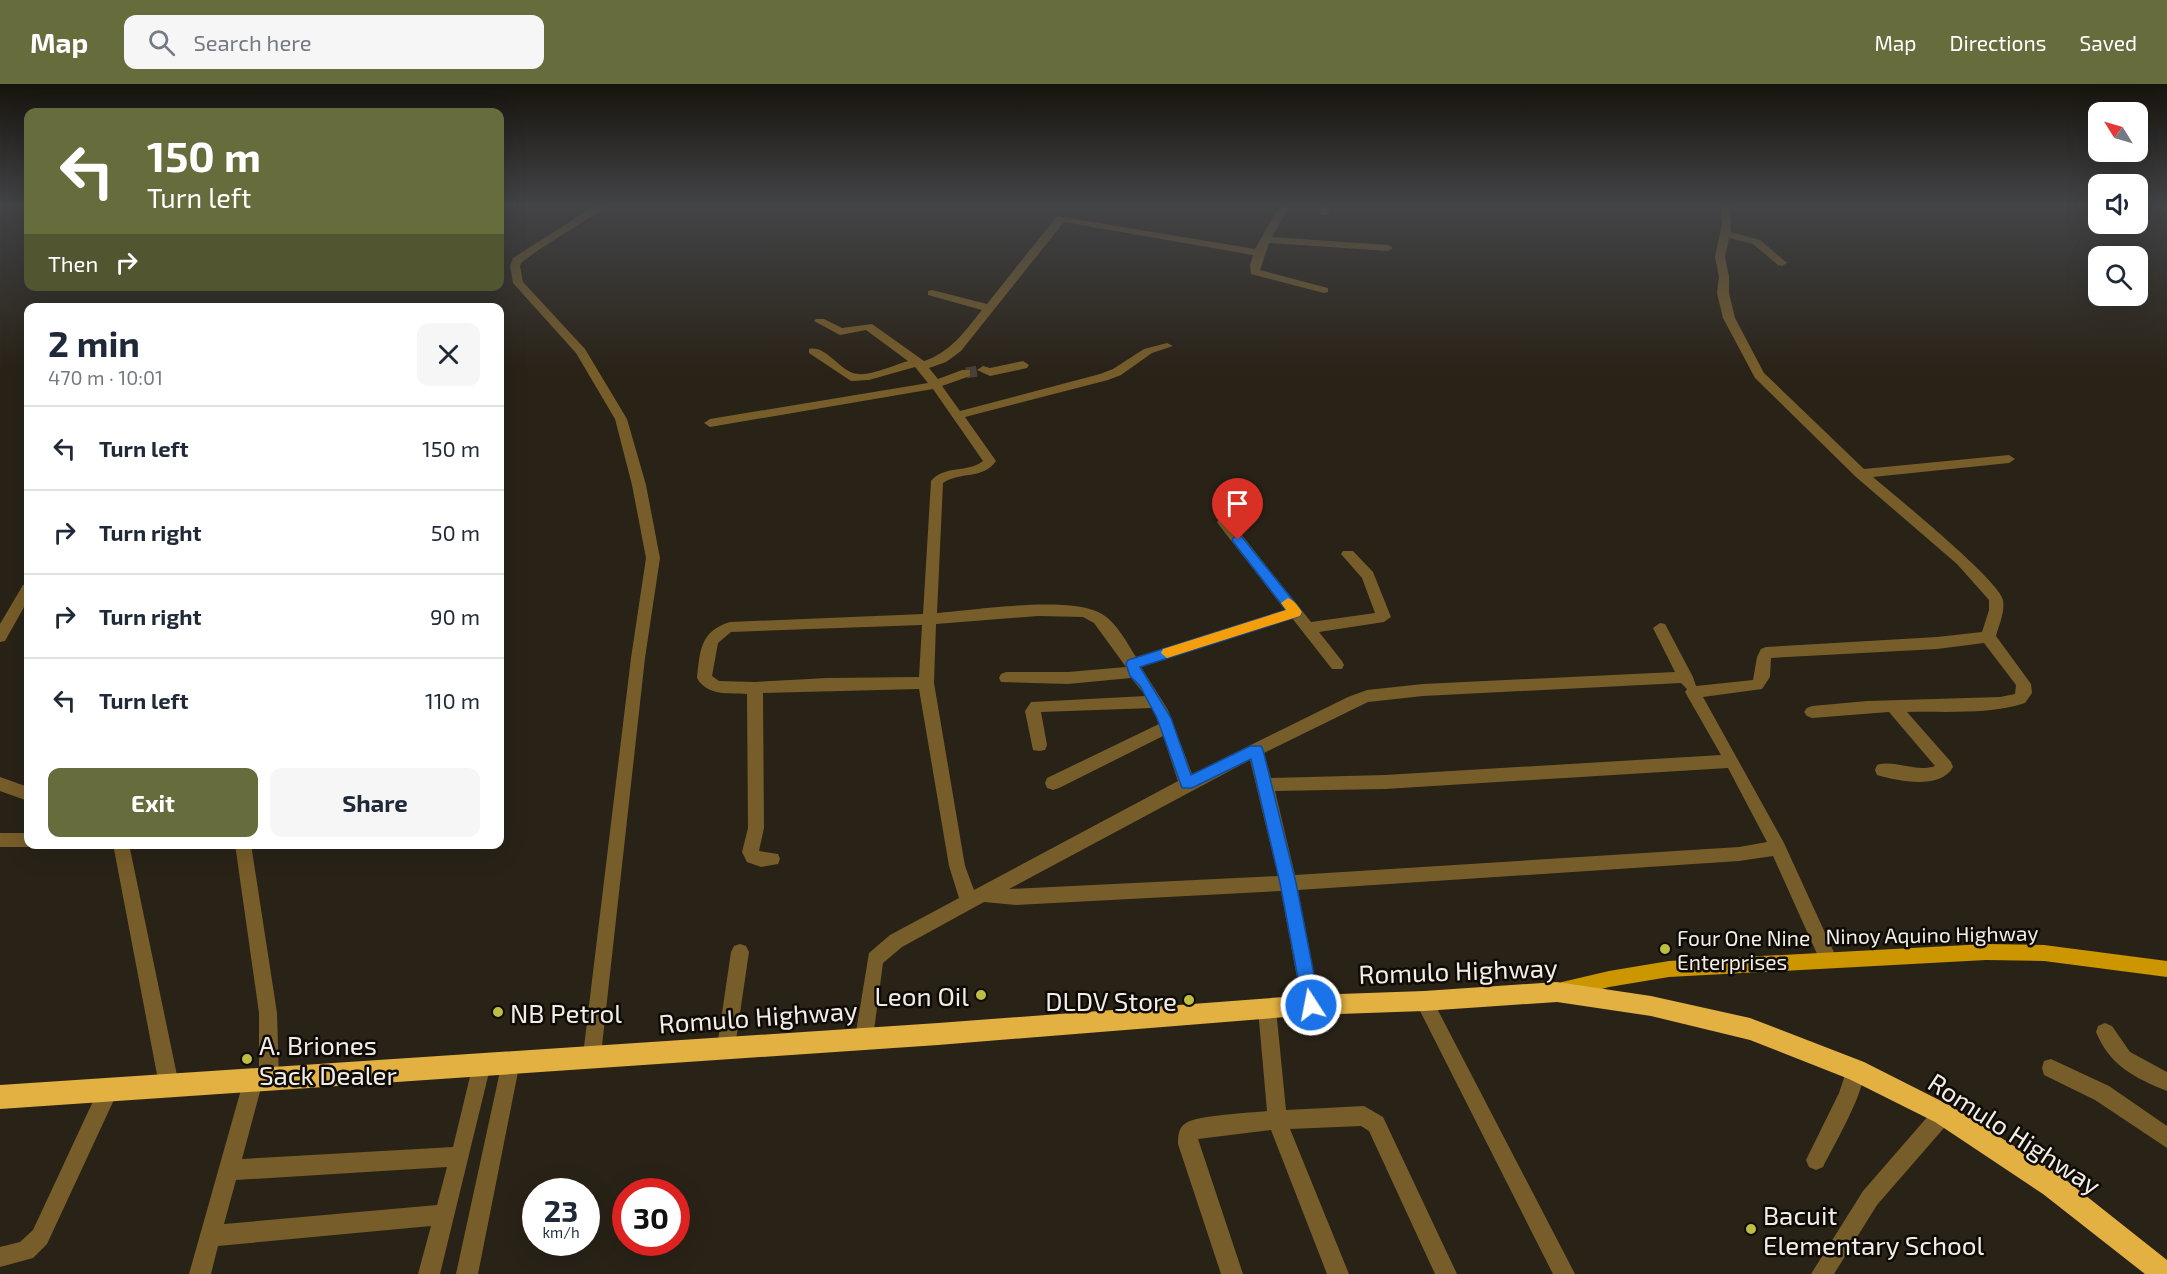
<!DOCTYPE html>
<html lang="en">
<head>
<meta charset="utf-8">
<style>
  :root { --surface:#fff; --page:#f6f6f7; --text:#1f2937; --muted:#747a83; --line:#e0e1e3; --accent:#676c3c }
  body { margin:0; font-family:"Exo 2",sans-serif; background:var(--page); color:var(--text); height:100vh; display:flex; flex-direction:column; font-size:22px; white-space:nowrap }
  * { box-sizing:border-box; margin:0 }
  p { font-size:20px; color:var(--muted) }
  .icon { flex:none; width:33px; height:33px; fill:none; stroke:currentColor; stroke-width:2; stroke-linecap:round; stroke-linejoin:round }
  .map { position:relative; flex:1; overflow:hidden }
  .side { position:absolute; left:24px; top:219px; width:480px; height:546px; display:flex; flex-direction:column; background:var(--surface); border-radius:12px; box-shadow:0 6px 24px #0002 }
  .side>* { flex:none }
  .banner { position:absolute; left:24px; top:24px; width:480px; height:183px; border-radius:12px; box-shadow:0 6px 24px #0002; background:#676c3c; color:#fff; overflow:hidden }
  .needle { width:39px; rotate:307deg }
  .buttons { position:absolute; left:2088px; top:18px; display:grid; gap:12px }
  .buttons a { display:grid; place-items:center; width:60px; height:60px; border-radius:12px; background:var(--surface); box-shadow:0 6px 24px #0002; font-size:30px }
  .speed { position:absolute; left:522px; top:1094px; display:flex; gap:12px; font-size:30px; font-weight:700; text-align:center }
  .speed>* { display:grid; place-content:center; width:78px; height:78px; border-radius:50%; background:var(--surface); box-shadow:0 6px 24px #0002; line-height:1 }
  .speed small { font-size:15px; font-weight:400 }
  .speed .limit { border:9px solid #d22; background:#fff; color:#111 }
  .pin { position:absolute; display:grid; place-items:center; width:51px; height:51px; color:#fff; margin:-62px -26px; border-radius:50% 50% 50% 0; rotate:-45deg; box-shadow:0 0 6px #0007 }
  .pin .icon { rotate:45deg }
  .me { position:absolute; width:66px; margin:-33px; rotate:349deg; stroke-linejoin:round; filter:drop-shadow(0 0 4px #0008) }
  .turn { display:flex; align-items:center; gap:21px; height:126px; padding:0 24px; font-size:27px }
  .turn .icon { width:78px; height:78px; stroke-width:2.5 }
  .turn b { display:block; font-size:42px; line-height:51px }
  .then { display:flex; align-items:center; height:57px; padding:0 24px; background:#0003; gap:12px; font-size:22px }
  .round { display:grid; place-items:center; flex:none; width:63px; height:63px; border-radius:12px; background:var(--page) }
  .head { display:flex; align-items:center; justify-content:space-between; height:102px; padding:0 24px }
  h1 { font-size:36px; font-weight:700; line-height:45px }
  .action { display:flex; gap:12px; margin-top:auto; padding:12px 24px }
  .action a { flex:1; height:69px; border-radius:12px; background:var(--accent); color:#fff; font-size:24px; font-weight:700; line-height:69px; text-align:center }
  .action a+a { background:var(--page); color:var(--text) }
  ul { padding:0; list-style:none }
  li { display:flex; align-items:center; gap:18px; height:84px; padding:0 24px; border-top:2px solid var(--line) }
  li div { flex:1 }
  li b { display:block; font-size:22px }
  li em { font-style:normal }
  header { display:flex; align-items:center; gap:36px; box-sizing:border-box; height:84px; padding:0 30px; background:var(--accent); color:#fff }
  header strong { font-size:28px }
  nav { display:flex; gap:33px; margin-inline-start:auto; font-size:21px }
  .search { width:420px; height:54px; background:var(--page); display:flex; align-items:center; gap:15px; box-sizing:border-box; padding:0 21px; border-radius:12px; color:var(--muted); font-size:22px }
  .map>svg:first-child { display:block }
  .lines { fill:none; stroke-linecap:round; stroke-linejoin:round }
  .minor-tunnel { stroke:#474036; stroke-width:11; stroke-dasharray:11 6; stroke-linecap:butt }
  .minor { fill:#775d29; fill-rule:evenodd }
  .major { fill:#cc9600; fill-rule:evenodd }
  .highway { fill:#e3b042; fill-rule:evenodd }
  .route { fill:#1a73e8; stroke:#114b97; stroke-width:1.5 }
  .slow { fill:#f59e0b }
  .poi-dot { fill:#bebe42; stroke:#0f0c07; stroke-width:2 }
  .labels { text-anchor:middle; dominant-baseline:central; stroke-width:5; stroke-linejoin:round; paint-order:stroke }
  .street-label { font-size:21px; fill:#f2ede6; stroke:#0f0c07 }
  .poi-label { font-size:21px; fill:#f2ede6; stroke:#0f0c07; text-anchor:start }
  .near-street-label { font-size:26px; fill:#f2ede6; stroke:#0f0c07 }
  .near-poi-label { font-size:26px; fill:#f2ede6; stroke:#0f0c07; text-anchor:start }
</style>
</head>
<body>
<header>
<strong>Map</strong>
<div class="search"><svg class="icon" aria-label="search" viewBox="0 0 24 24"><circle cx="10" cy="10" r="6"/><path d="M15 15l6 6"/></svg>Search here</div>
<nav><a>Map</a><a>Directions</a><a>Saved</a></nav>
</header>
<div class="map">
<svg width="2167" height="1190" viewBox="0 0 2167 1190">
  <rect width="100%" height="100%" fill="#292217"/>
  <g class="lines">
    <path class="minor-tunnel" d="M966 289 983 286"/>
    <path class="minor" d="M596 121H609L540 165 522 178 520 182 523 198 585 265 627 335 646 401 660 474 645 574 601 971 599 978 592 980 585 978 583 971 631 574 646 474 632 401 615 335 576 269 513 199 510 182 513 174Z
      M1280 121H1290L1272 153 1388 161 1393 164 1388 167 1269 159 1260 186 1328 204V208L1324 209 1251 190 1250 181 1253 171 1064 138 961 267 946 278 929 284 938 295 962 286H970V292L942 302 960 327 1100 290 1113 285 1144 265 1167 259 1173 262 1152 269 1121 291 1108 296 965 333 996 377C983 396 960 387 943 399L937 529C976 526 1070 511 1102 530 1117 539 1127 559 1136 573L1285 526 1219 441 1217 438 1219 435H1229L1311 538 1375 529 1362 494 1341 470 1343 467H1353L1373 488 1391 533 1384 538 1319 548 1342 577 1344 581 1342 585H1332L1292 534 1141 583 1168 626 1192 690 1348 613 1367 606 1423 600 1675 588 1653 544 1660 539 1665 540 1693 593 1696 602 1753 596 1757 573 1761 565 1766 563 1937 553 1982 548 1989 526V516L1957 480 1856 393 1755 294 1723 234 1717 209 1719 193 1715 173 1722 140 1720 121H1730L1731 148 1760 156 1787 179 1782 182 1778 181 1753 160 1729 154 1725 173 1729 193V209L1735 234 1764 289 1864 385 2009 371 2015 375 2009 379 1873 393C1894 411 1999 496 2003 516 2005 528 1999 541 1996 552L2031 600 2032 609 2025 619C1989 631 1945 627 1907 628L1951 678 1953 683C1941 706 1897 697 1877 691L1875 686 1877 681C1895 675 1916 689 1935 682L1889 628 1812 634 1807 632 1804 628 1807 624 1812 622 1867 617 2000 613 2015 610 2016 601 1984 559 1937 565 1771 574 1770 593 1762 605 1703 613 1784 759 1837 875 1834 881 1828 883 1822 881 1773 772 1739 777 1298 806 1320 921 1317 927 1311 930 1305 927 1302 921 1281 807 1016 821 984 818 902 863 883 879 873 954 871 960 864 963 857 960 855 954 869 869 890 851 959 814 949 782 919 605 763 609 764 744 759 767 778 770 780 775 778 780 761 783 747 778 742 768 748 744 747 610C729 609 707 612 697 594 700 567 700 547 730 538L923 530 931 397C944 381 968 389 983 377L933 305 710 343 704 339 710 335 928 299 915 283 869 296 851 297 809 269V265C825 261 838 284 853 289 868 294 893 281 908 277L866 246 840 251 814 237 816 235H824L842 244 872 240 924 277C951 268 964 248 982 226L928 211V207L932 206 987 220 1057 132 1255 165ZM1038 532 1083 533 1094 539 1126 583 1068 588H1006L1001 590 999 594 1001 598 1068 600 1131 594 1146 612 1031 618 1025 627 1033 666 1039 667 1045 666 1047 661 1041 628 1152 624 1159 640 1047 694 1045 699 1047 704 1053 706 1059 704 1163 652 1178 697 974 806 965 782 934 599 936 540ZM922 541 919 593 827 594 755 598 719 597 712 592 718 559 731 548ZM1681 599 1687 605 1685 608 1721 671 1385 691 1271 694 1264 669 1368 618 1423 612ZM1250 676 1278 792 1009 805ZM1728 684 1767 758 1739 763 1295 791 1275 707 1385 705Z
      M1320 121H1330L1329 131H1321Z
      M2154 121H2166L2167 130Z
      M1023 277 1029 281 1027 284 990 292 977 286 983 282 990 284Z
      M28 500V516L5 557 0 558V540L23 501Z
      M0 693 28 703V717L0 707Z
      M0 749H28V760H34L28 763H0Z
      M113 760H129L179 1001 176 1008 169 1011 162 1008 159 1001Z
      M235 760H251L277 929 279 994 276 1001 269 1003 262 1000 242 1075 453 1063 473 980 475 973 482 971 489 973 491 980 440 1190H418L431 1142 218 1162 211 1190H189L244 995 247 988 254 986 259 988V929ZM447 1083 437 1121 224 1140 236 1096Z
      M740 860 746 862 749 868 735 963 733 969 726 972 719 969 717 963 731 868 734 862Z
      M1424 908 1430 911 1575 1190H1553L1418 923 1415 917 1418 911Z
      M1267 916 1273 919 1276 925 1286 1026 1364 1022 1383 1033 1457 1190H1435L1369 1047 1361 1042 1290 1045 1349 1190H1327L1271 1046 1198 1055 1243 1190H1221L1178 1060C1178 1052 1178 1044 1186 1039 1198 1031 1250 1029 1267 1027L1258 925 1261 919Z
      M2105 939 2112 942 2130 968 2167 988V1007C2135 994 2110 982 2096 948L2098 942Z
      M511 969 518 971 520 978 478 1190H456L502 978 504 971Z
      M2051 975 2109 1002 2167 1042V1064L2095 1016 2044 991 2042 984 2044 977Z
      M1856 977 1863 979C1871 1000 1833 1062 1823 1083L1816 1086 1809 1083 1806 1076 1839 1009 1849 979Z
      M109 995 116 998 119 1005 47 1160 33 1174 0 1183V1163L20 1158 33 1146 102 998Z
      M1943 1020 1950 1023 1953 1030 1950 1037 1877 1121 1834 1190H1811L1863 1107 1936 1023Z"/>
    <path class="major" d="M1986 860 2044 861 2167 877V893L2044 877 1986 876 1669 893 1609 903 1562 916 1556 913 1553 907 1556 901 1562 898 1609 887 1669 877Z"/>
    <path class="highway" d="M1557 898 1651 912 1750 934 1864 978 1951 1022 2061 1092 2167 1176V1190H2145L2043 1110 1935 1038 1849 995 1750 956 1651 932 1557 918 1424 927 1311 931 938 961 0 1025V1001L938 939 1311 911 1424 907Z"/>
  </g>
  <linearGradient id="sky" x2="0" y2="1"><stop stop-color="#17130d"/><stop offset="0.42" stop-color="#434447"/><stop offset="1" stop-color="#434447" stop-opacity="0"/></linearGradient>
  <rect width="2167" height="288" fill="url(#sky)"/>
  <path class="route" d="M1238 451 1242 453 1300 525 1302 528 1300 532 1140 583 1171 634 1191 691 1250 662H1261L1263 666 1296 799 1320 921 1317 926 1311 928 1306 926 1303 921 1280 799 1251 675 1192 704H1182L1157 634 1140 602 1130 592 1126 580 1128 576 1286 526 1234 459 1232 456 1234 453Z"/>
  <path class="slow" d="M1288 514C1294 516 1298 522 1302 528L1300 532 1167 574 1161 569 1163 565 1286 526 1281 519Z"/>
  <g class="poi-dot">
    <circle cx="1665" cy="865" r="6"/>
    <circle cx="981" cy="911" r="6"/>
    <circle cx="1189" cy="916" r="6"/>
    <circle cx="498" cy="928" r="6"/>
    <circle cx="247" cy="975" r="6"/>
    <circle cx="1751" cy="1145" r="6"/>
  </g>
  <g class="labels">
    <g class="street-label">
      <text transform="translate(1932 850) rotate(-1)">Ninoy Aquino Highway</text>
    </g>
    <g class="poi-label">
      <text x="1677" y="853">Four One Nine<tspan x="1677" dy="24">Enterprises</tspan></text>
    </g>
    <g class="near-street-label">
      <text transform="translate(1458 886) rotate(-2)">Romulo Highway</text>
      <text transform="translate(758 932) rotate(-4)">Romulo Highway</text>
      <text transform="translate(2015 1049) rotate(33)">Romulo Highway</text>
    </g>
    <g class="near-poi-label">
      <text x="969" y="911" text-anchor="end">Leon Oil</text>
      <text x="1177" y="916" text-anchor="end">DLDV Store</text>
      <text x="510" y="928">NB Petrol</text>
      <text x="259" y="960">A. Briones<tspan x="259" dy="30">Sack Dealer</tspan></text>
      <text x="1763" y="1130">Bacuit<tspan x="1763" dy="30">Elementary School</tspan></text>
    </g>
  </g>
</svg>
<div class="buttons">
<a><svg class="needle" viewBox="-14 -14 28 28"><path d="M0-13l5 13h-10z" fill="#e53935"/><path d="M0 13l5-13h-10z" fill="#747a83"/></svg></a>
<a><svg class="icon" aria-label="sound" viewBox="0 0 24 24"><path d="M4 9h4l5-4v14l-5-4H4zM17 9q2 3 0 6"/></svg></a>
<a><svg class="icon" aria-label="search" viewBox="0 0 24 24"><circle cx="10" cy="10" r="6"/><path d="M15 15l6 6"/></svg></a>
</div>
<div class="speed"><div>23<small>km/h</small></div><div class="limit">30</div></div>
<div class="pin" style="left:1238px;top:456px;background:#d93025"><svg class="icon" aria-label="arrive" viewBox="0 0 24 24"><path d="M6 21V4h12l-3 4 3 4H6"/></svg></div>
<svg class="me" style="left:1311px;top:921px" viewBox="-20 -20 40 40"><circle r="17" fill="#1a73e8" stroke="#fff" stroke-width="3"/><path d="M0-11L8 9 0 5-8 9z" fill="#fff"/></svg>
<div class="banner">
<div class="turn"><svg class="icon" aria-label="left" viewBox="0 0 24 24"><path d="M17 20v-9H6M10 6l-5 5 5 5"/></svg><div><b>150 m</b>Turn left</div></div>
<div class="then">Then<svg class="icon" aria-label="right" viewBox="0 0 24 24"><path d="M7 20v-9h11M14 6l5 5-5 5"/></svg></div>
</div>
<section class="side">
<div class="head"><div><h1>2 min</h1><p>470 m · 10:01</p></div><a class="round"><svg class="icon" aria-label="close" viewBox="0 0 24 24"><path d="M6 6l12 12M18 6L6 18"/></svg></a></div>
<ul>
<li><svg class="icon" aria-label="left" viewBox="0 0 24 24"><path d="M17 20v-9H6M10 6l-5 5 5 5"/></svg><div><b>Turn left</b></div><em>150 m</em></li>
<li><svg class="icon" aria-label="right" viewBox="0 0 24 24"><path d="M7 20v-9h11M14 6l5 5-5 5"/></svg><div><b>Turn right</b></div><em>50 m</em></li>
<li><svg class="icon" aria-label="right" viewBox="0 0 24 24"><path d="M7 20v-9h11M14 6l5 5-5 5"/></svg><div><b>Turn right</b></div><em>90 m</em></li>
<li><svg class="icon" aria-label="left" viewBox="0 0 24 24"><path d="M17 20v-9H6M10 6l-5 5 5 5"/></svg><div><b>Turn left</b></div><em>110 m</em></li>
</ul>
<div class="action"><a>Exit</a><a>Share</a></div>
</section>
</div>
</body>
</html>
